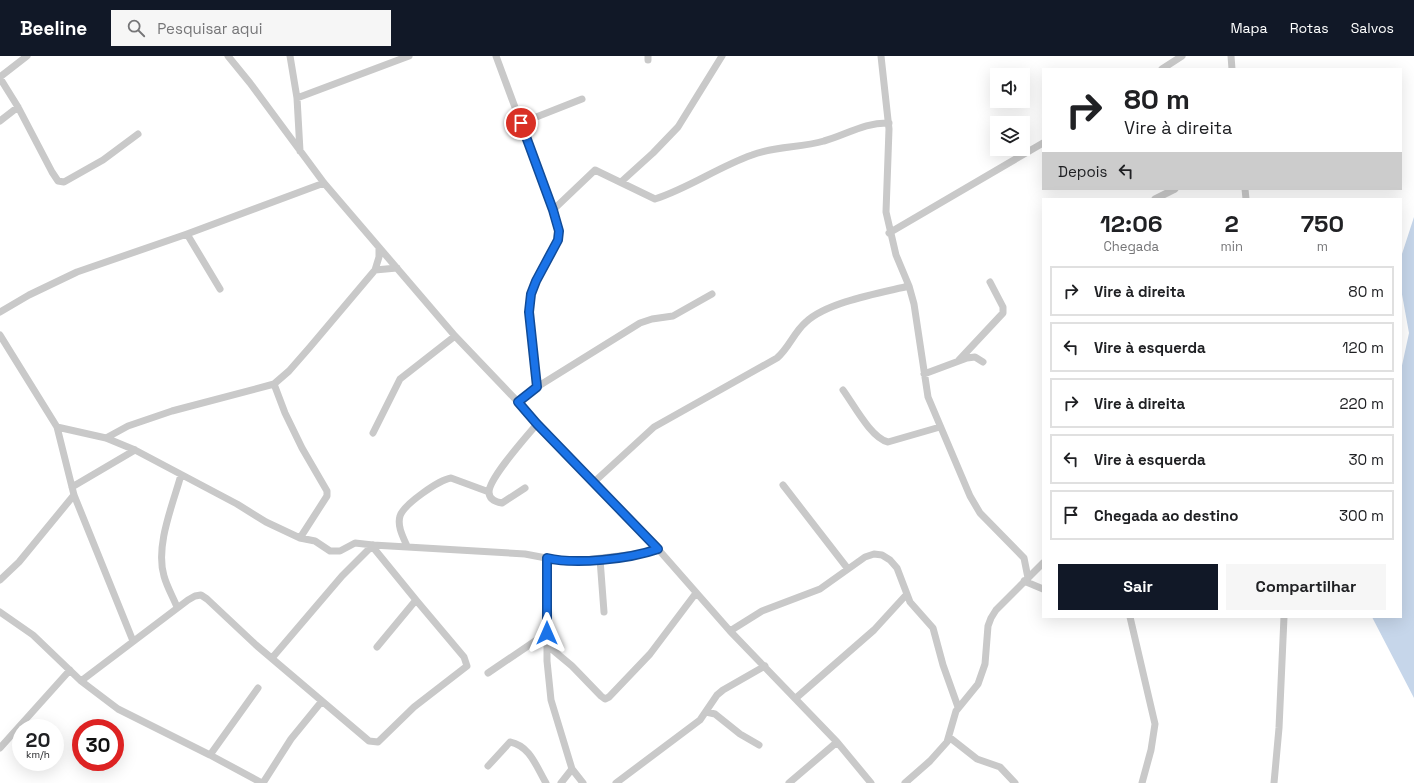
<!DOCTYPE html>
<html lang="pt">
<head>
<meta charset="utf-8">
<style>
  :root { --surface:#fff; --page:#f6f6f6; --text:#202124; --muted:#757577; --line:#e0e0e0; --accent:#111827 }
  body { margin:0; font-family:"Space Grotesk",sans-serif; background:var(--page); color:var(--text); height:100vh; display:flex; flex-direction:column; font-size:15px; white-space:nowrap }
  * { box-sizing:border-box; margin:0 }
  p { font-size:13px; color:var(--muted) }
  .icon { flex:none; width:22px; height:22px; fill:none; stroke:currentColor; stroke-width:2; stroke-linecap:round; stroke-linejoin:round }
  .map { position:relative; flex:1; overflow:hidden }
  .sheet { position:absolute; left:1042px; top:142px; width:360px; height:420px; display:flex; flex-direction:column; background:var(--surface); border-radius:0px; box-shadow:0 4px 16px #0002 }
  .sheet>* { flex:none }
  .banner { position:absolute; left:1042px; top:12px; width:360px; height:122px; border-radius:0px; box-shadow:0 4px 16px #0002; background:#fff; color:var(--text); overflow:hidden }
  .controls { position:absolute; left:990px; top:12px; display:grid; gap:8px }
  .controls a { display:grid; place-items:center; width:40px; height:40px; border-radius:0px; background:var(--surface); box-shadow:0 4px 16px #0002; font-size:20px }
  .speed { position:absolute; left:12px; top:663px; display:flex; gap:8px; font-size:20px; font-weight:700; text-align:center }
  .speed>* { display:grid; place-content:center; width:52px; height:52px; border-radius:50%; background:var(--surface); box-shadow:0 4px 16px #0002; line-height:1 }
  .speed small { font-size:10px; font-weight:400 }
  .speed .limit { border:6px solid #d22; background:#fff; color:#111 }
  .pin { position:absolute; display:grid; place-items:center; width:34px; height:34px; color:#fff; margin:-17px; border:2px solid #fff; border-radius:50%; box-shadow:0 1px 4px #0007 }
  .me { position:absolute; width:44px; margin:-22px; rotate:0deg; stroke-linejoin:round; filter:drop-shadow(0 0 3px #0008) }
  .turn { display:flex; align-items:center; gap:14px; height:84px; padding:0 16px; font-size:18px }
  .turn .icon { width:52px; height:52px; stroke-width:2.5 }
  .turn b { display:block; font-size:28px; line-height:34px }
  .then { display:flex; align-items:center; height:38px; padding:0 16px; background:#0003; gap:8px; font-size:15px }
  .eta { display:flex; justify-content:space-evenly; align-items:center; height:68px; text-align:center }
  .eta b { font-size:24px; font-weight:700; line-height:28px }
  .primary-button { display:flex; gap:8px; margin-top:auto; padding:8px 16px }
  .primary-button a { flex:1; height:46px; border-radius:0px; background:var(--accent); color:#fff; font-size:16px; font-weight:700; line-height:46px; text-align:center }
  .primary-button a+a { background:var(--page); color:var(--text) }
  ul { padding:0; list-style:none }
  li { display:flex; align-items:center; gap:12px; height:50px; margin:0 8px 6px; padding:0 8px; border:2px solid var(--line); border-radius:0px }
  li div { flex:1 }
  li b { display:block; font-size:15px }
  li em { font-style:normal }
  header { display:flex; align-items:center; gap:24px; box-sizing:border-box; height:56px; padding:0 20px; background:var(--accent); color:#fff }
  header strong { font-size:19px }
  nav { display:flex; gap:22px; margin-inline-start:auto; font-size:14px }
  .search { width:280px; height:36px; background:var(--page); display:flex; align-items:center; gap:10px; box-sizing:border-box; padding:0 14px; border-radius:0px; color:var(--muted); font-size:15px }
  .map>svg:first-child { display:block }
  .water { fill:#c6d6ea }
  .lines { fill:none; stroke-linecap:round; stroke-linejoin:round }
  .minor { stroke:#c9c9c9; stroke-width:7 }
  .route-casing { stroke:#114b97; stroke-width:10 }
  .route { stroke:#1a73e8; stroke-width:7 }
</style>
</head>
<body>
<header>
<strong>Beeline</strong>
<div class="search"><svg class="icon" aria-label="search" viewBox="0 0 24 24"><circle cx="10" cy="10" r="6"/><path d="M15 15l6 6"/></svg>Pesquisar aqui</div>
<nav><a>Mapa</a><a>Rotas</a><a>Salvos</a></nav>
</header>
<div class="map">
<svg width="1414" height="727" viewBox="0 0 1414 727">
  <rect width="100%" height="100%" fill="#fff"/>
  <path class="water" d="M1414 161V642L1372 561H1401V314L1409 277 1401 233V201Z"/>
  <g class="lines">
    <path class="minor" d="M228 0 250 27 324 127 455 280 518 346 537 368 658 493 730 575 837 686 871 727
      M290 0 297 42 300 95
      M496 0 553 154 559 175 558 185 536 225 531 238 529 256 537 331 518 346
      M648 0V4
      M881 0 889 73 886 156 896 199 909 230 914 248 928 341 970 440 980 457 1024 502 1028 522
      M1231 0 1232 13
      M1162 13 1182 0
      M0 21 27 0
      M0 22 18 51 52 116 58 125 64 126 103 104 138 78
      M297 42 409 0
      M0 65 18 51
      M521 67 582 43
      M621 126 653 97 678 71 722 0
      M1245 133 1246 143
      M1155 143 1175 133
      M553 154 595 114 655 143C689 132 718 111 752 99 775 90 801 92 824 85 846 79 865 66 889 67
      M889 177 1043 87
      M187 178 220 233
      M375 214 397 212
      M0 256 29 239 77 216 187 178 324 127
      M0 279 57 371 74 439 133 585
      M959 304 1003 257V251L990 226
      M924 318 967 302 975 301 983 306
      M274 328 285 357 302 392 327 435V440L300 482
      M537 331 640 267 652 263 673 260 712 238
      M843 334C854 349 871 382 888 386L940 371
      M57 371 106 382 135 394 237 448 266 466 300 482 315 485 330 495H340L355 487 373 489 525 498 567 506 645 497 658 493
      M373 377 400 323 455 280
      M106 382 128 370 172 355 274 328 289 315 310 291 375 214 379 201V193
      M593 427 654 371 777 302C789 292 794 276 806 266 827 246 880 237 909 230
      M783 429 848 513
      M72 431 135 394
      M525 432 502 447C496 446 489 444 489 436 489 422 527 380 537 368
      M372 490 416 544 377 591
      M407 490C403 481 397 470 400 460 404 448 439 424 451 422L489 436
      M547 502V605L551 644 572 713 583 727
      M600 503 604 556
      M0 524 19 506 74 439
      M1024 525 1043 533
      M177 551C173 541 167 531 164 520 155 490 173 448 181 419
      M0 556 33 579 81 625 118 653 210 699 262 727
      M1130 561 1155 668 1151 694 1142 727
      M730 575 762 555 820 533 865 501 874 498 882 499 890 504 897 512 910 546 933 572 943 609 958 651
      M548 590 572 610 601 640 605 643 609 641 650 598 696 537
      M272 602 342 520 373 489
      M488 617 547 577
      M81 625 188 544 195 540 201 539 207 543 256 589 369 685 378 686 414 651 467 610 464 601 416 544
      M796 642 874 574 906 539
      M706 656 715 658 740 678 759 689
      M949 681 977 703 1000 711 1015 727
      M0 692 70 614
      M210 699 258 632
      M488 710 510 686C530 690 536 710 546 727
      M263 727 291 683 322 645
      M561 727 572 713
      M616 727 700 664 717 639 723 634 765 610
      M789 727 837 686
      M905 727 930 705 947 686 956 655 978 628 985 608 988 570 991 562 996 554 1043 507
      M1274 727 1279 672 1284 561"/>
  </g>
  <g class="lines">
    <g class="route-casing">
      <path id="route" d="M521 67 553 154 559 175 558 184 536 225 531 238 529 256 537 331 518 346 537 368 658 493C629 503 576 509 547 502V577"/>
    </g>
    <use href="#route" class="route"/>
  </g>
</svg>
<div class="controls">
<a><svg class="icon" aria-label="sound" viewBox="0 0 24 24"><path d="M4 9h4l5-4v14l-5-4H4zM17 9q2 3 0 6"/></svg></a>
<a><svg class="icon" aria-label="layers" viewBox="0 0 24 24"><path d="M12 4l9 5-9 5-9-5zM3 14l9 5 9-5"/></svg></a>
</div>
<div class="speed"><div>20<small>km/h</small></div><div class="limit">30</div></div>
<div class="pin" style="left:521px;top:67px;background:#d93025"><svg class="icon" aria-label="arrive" viewBox="0 0 24 24"><path d="M6 21V4h12l-3 4 3 4H6"/></svg></div>
<svg class="me" style="left:547px;top:577px" viewBox="-20 -20 40 40"><path d="M0-17L14 15 0 8-14 15z" fill="#1a73e8" stroke="#fff" stroke-width="4"/></svg>
<div class="banner">
<div class="turn"><svg class="icon" aria-label="right" viewBox="0 0 24 24"><path d="M7 20v-9h11M14 6l5 5-5 5"/></svg><div><b>80 m</b>Vire à direita</div></div>
<div class="then">Depois<svg class="icon" aria-label="left" viewBox="0 0 24 24"><path d="M17 20v-9H6M10 6l-5 5 5 5"/></svg></div>
</div>
<section class="sheet">
<div class="eta">
<div><b>12:06</b><p>Chegada</p></div>
<div><b>2</b><p>min</p></div>
<div><b>750</b><p>m</p></div>
</div>
<ul>
<li><svg class="icon" aria-label="right" viewBox="0 0 24 24"><path d="M7 20v-9h11M14 6l5 5-5 5"/></svg><div><b>Vire à direita</b></div><em>80 m</em></li>
<li><svg class="icon" aria-label="left" viewBox="0 0 24 24"><path d="M17 20v-9H6M10 6l-5 5 5 5"/></svg><div><b>Vire à esquerda</b></div><em>120 m</em></li>
<li><svg class="icon" aria-label="right" viewBox="0 0 24 24"><path d="M7 20v-9h11M14 6l5 5-5 5"/></svg><div><b>Vire à direita</b></div><em>220 m</em></li>
<li><svg class="icon" aria-label="left" viewBox="0 0 24 24"><path d="M17 20v-9H6M10 6l-5 5 5 5"/></svg><div><b>Vire à esquerda</b></div><em>30 m</em></li>
<li><svg class="icon" aria-label="arrive" viewBox="0 0 24 24"><path d="M6 21V4h12l-3 4 3 4H6"/></svg><div><b>Chegada ao destino</b></div><em>300 m</em></li>
</ul>
<div class="primary-button"><a>Sair</a><a>Compartilhar</a></div>
</section>
</div>
</body>
</html>
